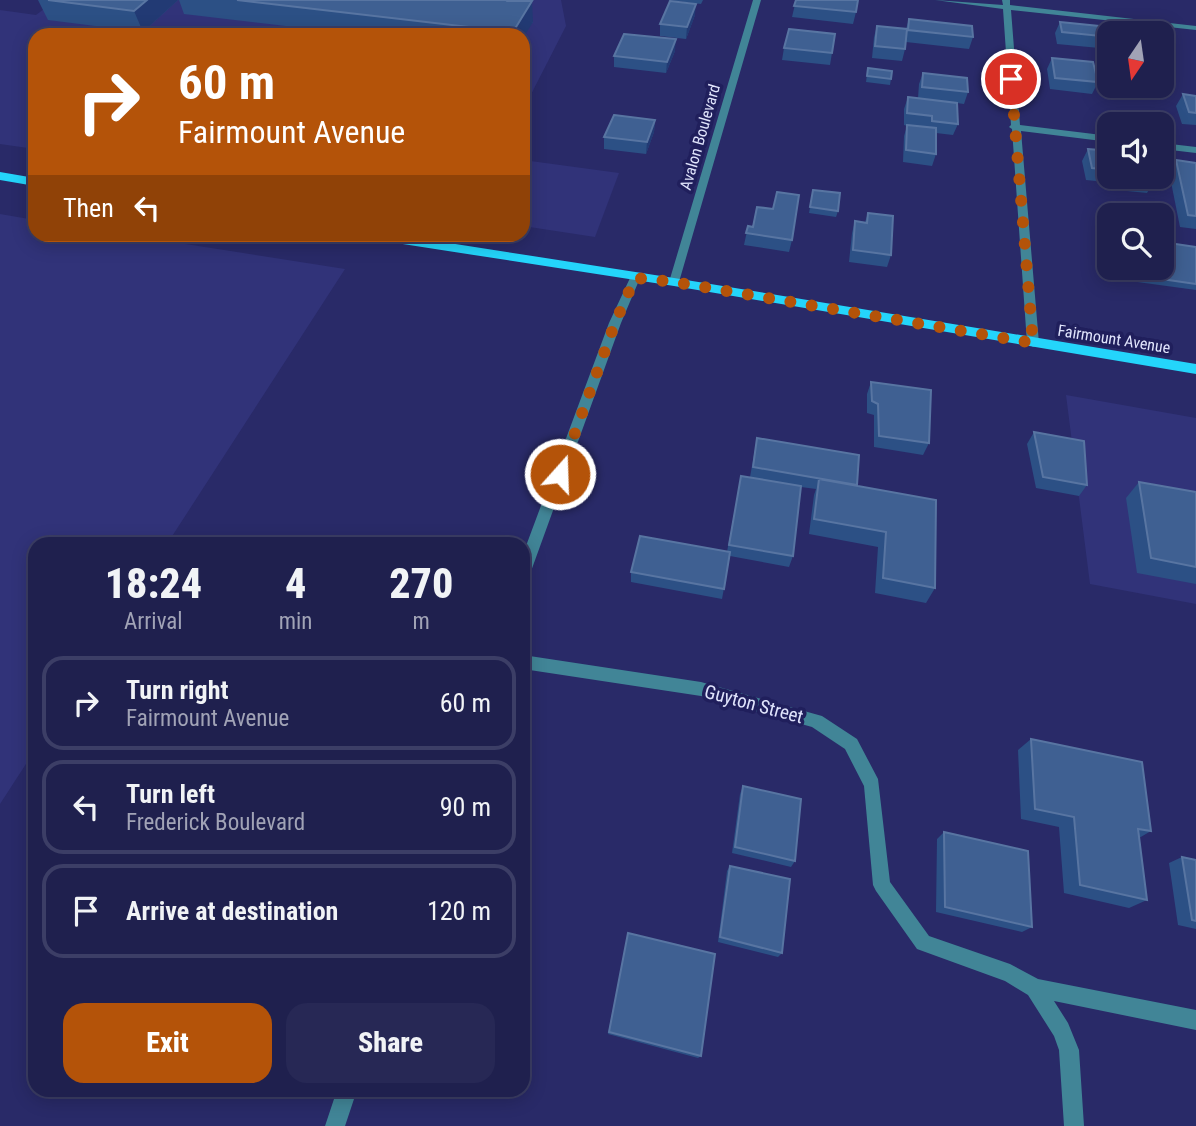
<!DOCTYPE html>
<html lang="en">
<head>
<meta charset="utf-8">
<style>
  :root { --surface:#1f204e; --page:#272855; --text:#f1f3f6; --muted:#a1a3b6; --line:#3c3e66; --accent:#b45309 }
  body { margin:0; font-family:"Roboto Condensed",sans-serif; background:var(--page); color:var(--text); height:100vh; display:flex; flex-direction:column; font-size:26px; white-space:nowrap }
  * { box-sizing:border-box; margin:0 }
  p { font-size:23px; color:var(--muted) }
  .icon { flex:none; width:38px; height:38px; fill:none; stroke:currentColor; stroke-width:2; stroke-linecap:round; stroke-linejoin:round }
  .map { position:relative; flex:1; overflow:hidden }
  .details { position:absolute; left:28px; top:537px; width:502px; height:560px; display:flex; flex-direction:column; background:var(--surface); border-radius:21px; box-shadow:0 4px 18px #0003,0 0 0 2px var(--line) }
  .details>* { flex:none }
  .guide { position:absolute; left:28px; top:28px; width:502px; height:214px; border-radius:21px; box-shadow:0 4px 18px #0003,0 0 0 2px var(--line); background:#b45309; color:#fff; overflow:hidden }
  .needle { width:46px; rotate:193deg }
  .fabs { position:absolute; left:1097px; top:21px; display:grid; gap:14px }
  .fabs a { display:grid; place-items:center; width:77px; height:77px; border-radius:14px; background:var(--surface); box-shadow:0 4px 18px #0003,0 0 0 2px var(--line); font-size:35px }
  .pin { position:absolute; display:grid; place-items:center; width:60px; height:60px; color:#fff; margin:-30px; border:4px solid #fff; border-radius:50%; box-shadow:0 2px 7px #0007 }
  .me { position:absolute; width:77px; margin:-38px; rotate:20deg; stroke-linejoin:round; filter:drop-shadow(0 0 5px #0008) }
  .turn { display:flex; align-items:center; gap:24px; height:147px; padding:0 35px; font-size:32px }
  .turn .icon { width:91px; height:91px; stroke-width:2.5 }
  .turn b { display:block; font-size:49px; line-height:60px }
  .then { display:flex; align-items:center; height:66px; padding:0 35px; background:#0003; gap:14px; font-size:26px }
  .eta { display:flex; justify-content:space-evenly; align-items:center; height:119px; text-align:center }
  .eta b { font-size:42px; font-weight:800; line-height:49px }
  .button { display:flex; gap:14px; margin-top:auto; padding:14px 35px }
  .button a { flex:1; height:80px; border-radius:21px; background:var(--accent); color:#fff; font-size:28px; font-weight:800; line-height:80px; text-align:center }
  .button a+a { background:var(--page); color:var(--text) }
  ul { padding:0; list-style:none }
  li { display:flex; align-items:center; gap:21px; height:94px; margin:0 14px 10px; padding:0 21px; border:4px solid var(--line); border-radius:21px }
  li div { flex:1 }
  li b { display:block; font-size:26px }
  li em { font-style:normal }
  .map>svg:first-child { display:block }
  .built { fill:#313379 }
  .lines { fill:none; stroke-linecap:round; stroke-linejoin:round }
  .street { fill:#418597; fill-rule:evenodd }
  .primary { fill:#24d5fb; fill-rule:evenodd }
  .wall { fill:#2c5085 }
  .shaded-wall { fill:#223a74 }
  .building { fill:#3f6092; stroke:#5875a2; stroke-width:2 }
  .route { stroke:#b45309; stroke-width:12; stroke-dasharray:0 21.6 }
  .labels { text-anchor:middle; dominant-baseline:central; stroke-width:7; stroke-linejoin:round; paint-order:stroke }
  .far-street-label { font-size:16px; fill:#e0e4fc; stroke:#201f5c }
  .street-label { font-size:19px; fill:#e0e4fc; stroke:#201f5c }
</style>
</head>
<body>
<div class="map">
<svg width="1196" height="1126" viewBox="0 0 1196 1126">
  <rect width="100%" height="100%" fill="#292a68"/>
  <path class="built" d="M56 0H561L566 26 523 110V35H35V149L0 144V10L36 15Z
    M523 160 619 173 595 237 523 226Z
    M0 214 35 220V234L128 235 345 269 167 544H35V750L0 804Z
    M1066 395 1196 418V604L1090 584Z"/>
  <g class="lines">
    <path class="street" d="M753 0H761L679 282 674 285 670 284 669 282Z
      M935 0 1003 5 1002 0H1010V5L1196 26V30L1011 10 1020 125 1110 136V142L1021 131 1039 343 1037 346 1033 347 1027 343 1012 129 1009 127 1011 125 1003 9Z
      M1162 143 1196 147V153L1162 149Z
      M635 275 640 278 621 323 530 574 528 578 523 580V554L609 323 630 278Z
      M523 655 701 682 822 716 857 739 878 779 890 882 929 936 1010 964 1038 979 1196 1010V1030L1054 1001 1068 1023 1079 1050 1084 1126H1064L1059 1050 1054 1036 1028 995 1005 981 917 949 876 891 873 885 864 786 845 749 812 727 701 696 523 669Z
      M337 1090H357L345 1126H325Z"/>
    <path class="primary" d="M0 172 35 178V186L0 180Z
      M358 234H391L674 278 1196 364V374L674 286 364 238Z"/>
  </g>
  <path class="wall" d="M38 0H178L143 32 48 20Z
    M179 0H515L533 22 523 35H363L184 14Z
    M667 0H703L701 4Z
    M796 0 856 12 853 24 792 17Z
    M695 15 686 39 660 36V24Z
    M909 19 973 37 969 49 906 42 905 49 902 61 872 58 874 37 877 26 906 29Z
    M1060 22 1110 33V49L1057 44 1055 33Z
    M784 48 832 53 830 65 782 60Z
    M675 51 666 73 614 67V56Z
    M1052 58 1098 82 1092 94 1050 89 1047 69Z
    M868 68 891 79 890 85 866 82Z
    M923 73 968 92 964 104 957 103 958 124 953 135 936 133V154L932 166 903 162 904 136 907 126 904 125V109L908 97 918 98 919 84Z
    M1183 94 1196 96V125L1182 124 1176 106Z
    M655 120 654 132 646 154 604 149V137Z
    M1088 149 1110 151V177H1153L1154 181 1147 193 1117 190 1116 183 1086 180 1082 161Z
    M1176 160 1196 163V229L1180 227 1169 172Z
    M813 190 838 211 836 217 809 213Z
    M868 213 891 255 887 267 849 262 852 233 855 221 865 222Z
    M748 226 753 227 792 240 789 252 744 245Z
    M1196 247V290L1130 281 1128 268H1162Z
    M871 382 929 443 923 455 874 447V415L867 413V394Z
    M1034 432 1087 485 1079 496 1036 488 1027 444Z
    M757 438 857 485V486L935 588 926 603 875 593 878 547 809 534 814 495 816 489 801 487 793 556 789 567 730 556 722 599 631 582V572L727 552 739 487 750 477Z
    M1139 482 1196 492V584L1137 573 1126 498Z
    M1031 739 1151 831 1139 838 1147 900 1129 908 1064 893 1059 827 1021 819 1018 750Z
    M743 786 795 861 791 867 732 853 740 794Z
    M944 832 1032 927 1022 932 936 912 937 839Z
    M1182 857 1196 860V929L1178 925 1169 863Z
    M730 866 782 953 778 957 718 942 727 871Z
    M628 933 701 1056 698 1058 608 1034Z"/>
  <path class="shaded-wall" d="M147 0H178L143 32 134 11Z
    M532 1 533 22 523 38V35H513V32Z
    M696 4 695 15 686 39 687 27Z
    M676 39 675 51 666 73 667 62Z
    M655 120 654 132 646 154 647 142Z"/>
  <path class="building" d="M48 0H147L134 11Z
    M237 0H509L508 1H532L513 32Z
    M796 0H858L856 12 794 6Z
    M670 1 696 4 687 27 660 24Z
    M909 19 972 26 973 37 908 30Z
    M1060 22 1129 29 1131 33H1110V37L1062 32Z
    M877 26 907 29 905 49 875 46Z
    M789 29 835 34 832 53 784 48Z
    M624 34 676 39 667 62 614 56Z
    M1052 58 1093 62 1098 82 1055 78Z
    M868 68 892 71 891 79 867 76Z
    M923 73 967 78 968 92 922 87Z
    M1183 94 1196 96V113L1189 112Z
    M908 97 957 103 958 124 932 121V116L907 113Z
    M614 115 655 120 647 142 604 137Z
    M907 125 936 128V154L906 150Z
    M1088 149 1110 151V170L1092 168Z
    M1176 160 1196 163V216L1188 215Z
    M1123 177H1153L1154 181 1124 178Z
    M813 190 840 193 838 211 810 207Z
    M777 192 799 195 792 240 746 233 748 226 753 227 757 207 773 209Z
    M868 213 893 216 891 255 853 250 855 221 867 223Z
    M1162 242 1196 247V284L1134 275 1133 268H1162Z
    M871 382 931 390 929 443 879 436 878 404 872 401Z
    M1034 432 1084 441 1087 485 1043 477Z
    M757 438 859 455 857 485 753 467Z
    M741 476 801 486 793 556 729 545Z
    M819 479 936 500 935 588 883 578 886 532 814 519Z
    M1139 482 1196 492V567L1151 558Z
    M640 536 730 552 724 589 631 572Z
    M1031 739 1142 762 1151 831 1138 829 1147 900 1080 885 1074 817 1035 809Z
    M743 786 801 799 795 861 735 847Z
    M944 832 1028 851 1032 927 945 907Z
    M1182 857 1196 860V921L1192 920Z
    M730 866 790 879 782 953 720 937Z
    M628 933 715 954 701 1056 609 1032Z"/>
  <g class="lines">
    <path class="route" d="M560 474 615 323 635 278 674 282 1033 343 1011 79"/>
  </g>
  <g class="labels">
    <g class="far-street-label">
      <text transform="translate(700 137) rotate(-74)">Avalon Boulevard</text>
      <text transform="translate(1114 339) rotate(9)">Fairmount Avenue</text>
    </g>
    <g class="street-label">
      <text transform="translate(754 704) rotate(15)">Guyton Street</text>
    </g>
  </g>
</svg>
<div class="fabs">
<a><svg class="needle" viewBox="-14 -14 28 28"><path d="M0-13l5 13h-10z" fill="#e53935"/><path d="M0 13l5-13h-10z" fill="#a1a3b6"/></svg></a>
<a><svg class="icon" aria-label="sound" viewBox="0 0 24 24"><path d="M4 9h4l5-4v14l-5-4H4zM17 9q2 3 0 6"/></svg></a>
<a><svg class="icon" aria-label="search" viewBox="0 0 24 24"><circle cx="10" cy="10" r="6"/><path d="M15 15l6 6"/></svg></a>
</div>
<div class="pin" style="left:1011px;top:79px;background:#d93025"><svg class="icon" aria-label="arrive" viewBox="0 0 24 24"><path d="M6 21V4h12l-3 4 3 4H6"/></svg></div>
<svg class="me" style="left:560px;top:474px" viewBox="-20 -20 40 40"><circle r="17" fill="#b45309" stroke="#fff" stroke-width="3"/><path d="M0-11L8 9 0 5-8 9z" fill="#fff"/></svg>
<div class="guide">
<div class="turn"><svg class="icon" aria-label="right" viewBox="0 0 24 24"><path d="M7 20v-9h11M14 6l5 5-5 5"/></svg><div><b>60 m</b>Fairmount Avenue</div></div>
<div class="then">Then<svg class="icon" aria-label="left" viewBox="0 0 24 24"><path d="M17 20v-9H6M10 6l-5 5 5 5"/></svg></div>
</div>
<section class="details">
<div class="eta">
<div><b>18:24</b><p>Arrival</p></div>
<div><b>4</b><p>min</p></div>
<div><b>270</b><p>m</p></div>
</div>
<ul>
<li><svg class="icon" aria-label="right" viewBox="0 0 24 24"><path d="M7 20v-9h11M14 6l5 5-5 5"/></svg><div><b>Turn right</b><p>Fairmount Avenue</p></div><em>60 m</em></li>
<li><svg class="icon" aria-label="left" viewBox="0 0 24 24"><path d="M17 20v-9H6M10 6l-5 5 5 5"/></svg><div><b>Turn left</b><p>Frederick Boulevard</p></div><em>90 m</em></li>
<li><svg class="icon" aria-label="arrive" viewBox="0 0 24 24"><path d="M6 21V4h12l-3 4 3 4H6"/></svg><div><b>Arrive at destination</b></div><em>120 m</em></li>
</ul>
<div class="button"><a>Exit</a><a>Share</a></div>
</section>
</div>
</body>
</html>
